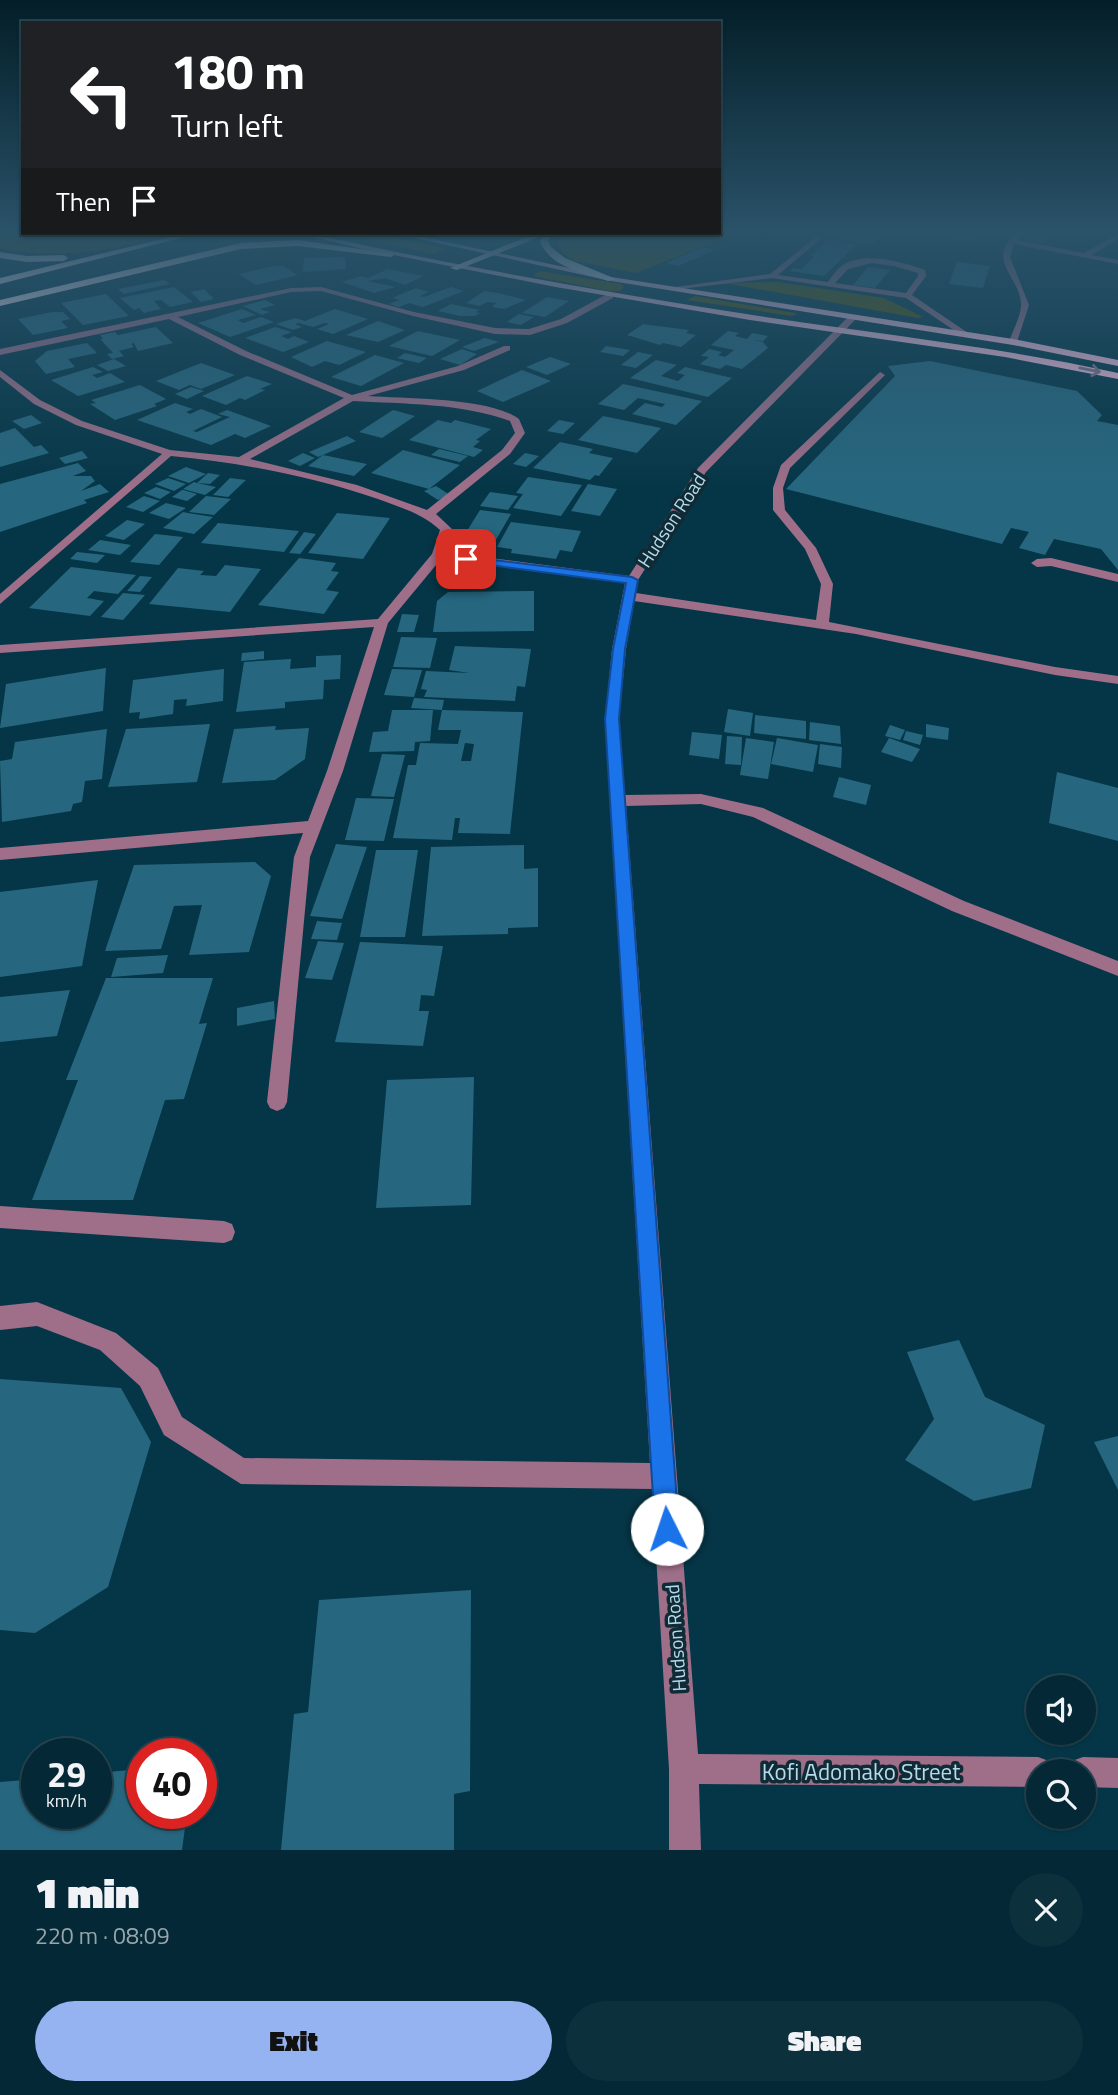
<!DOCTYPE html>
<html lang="en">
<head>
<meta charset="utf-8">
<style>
  :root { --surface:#042835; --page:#0d303d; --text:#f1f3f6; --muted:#97a6ad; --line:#254450; --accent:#95b2f1 }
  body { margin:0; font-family:"Titillium Web",sans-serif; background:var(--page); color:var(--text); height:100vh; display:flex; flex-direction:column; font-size:26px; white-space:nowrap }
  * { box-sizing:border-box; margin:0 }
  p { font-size:23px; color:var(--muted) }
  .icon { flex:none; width:38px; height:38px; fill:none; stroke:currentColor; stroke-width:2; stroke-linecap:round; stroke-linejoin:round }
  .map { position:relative; height:1850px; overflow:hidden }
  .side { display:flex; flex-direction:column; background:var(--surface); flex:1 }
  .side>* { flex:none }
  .top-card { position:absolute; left:21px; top:21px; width:700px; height:214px; border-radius:0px; box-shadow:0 2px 5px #0004,0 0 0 2px var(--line); background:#202124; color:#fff; overflow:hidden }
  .controls { position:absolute; left:1026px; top:1675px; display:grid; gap:14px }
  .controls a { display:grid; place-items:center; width:70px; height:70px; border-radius:50%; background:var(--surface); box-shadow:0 2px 5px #0004,0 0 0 2px var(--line); font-size:35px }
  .speed { position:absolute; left:21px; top:1738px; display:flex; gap:14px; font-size:35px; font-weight:700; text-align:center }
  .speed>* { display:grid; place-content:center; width:91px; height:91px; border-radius:50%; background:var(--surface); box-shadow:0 2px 5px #0004,0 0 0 2px var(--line); line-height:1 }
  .speed small { font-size:18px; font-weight:400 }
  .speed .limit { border:10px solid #d22; background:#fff; color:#111 }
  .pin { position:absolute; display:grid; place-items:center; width:60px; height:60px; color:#fff; margin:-30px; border-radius:14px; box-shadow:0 4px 10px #0006 }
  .me { position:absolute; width:77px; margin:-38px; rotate:356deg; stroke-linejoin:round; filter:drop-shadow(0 0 5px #0008) }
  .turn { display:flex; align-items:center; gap:24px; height:147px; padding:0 35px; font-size:32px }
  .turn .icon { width:91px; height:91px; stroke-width:2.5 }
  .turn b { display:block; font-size:49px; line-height:60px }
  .then { display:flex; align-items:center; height:66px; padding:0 35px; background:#0003; gap:14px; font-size:26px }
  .round { display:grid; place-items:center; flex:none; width:74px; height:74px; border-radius:37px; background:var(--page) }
  .overview { display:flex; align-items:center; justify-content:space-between; height:119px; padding:0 35px }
  h1 { font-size:42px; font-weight:800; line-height:52px }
  .button { display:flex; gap:14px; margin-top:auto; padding:14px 35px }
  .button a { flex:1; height:80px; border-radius:42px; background:var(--accent); color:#111; font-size:28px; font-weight:800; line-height:80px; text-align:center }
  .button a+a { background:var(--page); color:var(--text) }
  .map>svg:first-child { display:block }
  .green { fill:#595403 }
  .building { fill:#26677f; fill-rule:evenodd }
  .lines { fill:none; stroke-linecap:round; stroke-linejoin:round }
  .minor { fill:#9f6f89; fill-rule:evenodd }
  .major { fill:#f6bbda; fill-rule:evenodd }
  .highway { fill:#ffe7f3; fill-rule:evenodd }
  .oneway { stroke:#837388 }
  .route { fill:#1a73e8; stroke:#114b97; stroke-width:2 }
  .labels { text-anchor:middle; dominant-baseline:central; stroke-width:7; stroke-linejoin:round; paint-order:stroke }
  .street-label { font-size:19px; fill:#b4dbec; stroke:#102b35 }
  .near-street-label { font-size:23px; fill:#b4dbec; stroke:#102b35 }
</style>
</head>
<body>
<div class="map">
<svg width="1118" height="1850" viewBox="0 0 1118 1850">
  <rect width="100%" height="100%" fill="#053647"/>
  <path class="green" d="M0 231 23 233H176C117 249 60 261 0 248Z
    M719 231H741L636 273 575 261 563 254 556 240 563 233Z
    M341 233H376L446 249 433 254Z
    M539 271 621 284 624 287 620 291H609L533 276Z
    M778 282 884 298 923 317 918 318 724 283Z
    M695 296 795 313 797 314 792 316 687 300Z"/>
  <path class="building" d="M948 231H958L955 234 974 238 968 242 940 237Z
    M1054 231 1051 235 1042 237 1047 238 1043 243 1026 241 1041 232Z
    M849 235 878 239 873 244 844 240Z
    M829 239 857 244 824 276 790 271 793 268 801 269 814 257 810 256Z
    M703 247 715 250 678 266 666 263Z
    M345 257 346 269 303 272 304 258Z
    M957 262 990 266 983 288 949 284Z
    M273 266H283L298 275 256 285 239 274Z
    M868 267 890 270 875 288 853 285Z
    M388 269 423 276 405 285 385 278 367 281 396 287 374 293 342 282 361 276 368 278Z
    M164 280 170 284 124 294 118 289Z
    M174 287 193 302 170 307 161 300 154 301 161 309 144 313 139 308 134 310 120 298Z
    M451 287 464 291 423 307 409 303 399 307 389 304 400 300 392 298 416 288 429 292 420 296 424 297Z
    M204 289 214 299 201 302 191 292Z
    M484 291 498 293 526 300 504 309 492 307 496 303 488 302 479 306 466 303Z
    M106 294 129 316 83 325 61 303Z
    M547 297 569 301 545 317 522 313Z
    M265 300 275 305 260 309 270 312 262 315 243 306Z
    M451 304 480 310 475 312 480 313 475 316H460L438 311Z
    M242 309 256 315 238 320 243 323 261 317 274 322 230 337 198 323Z
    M335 309 368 319 333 334 317 329 329 324 325 323 313 327 298 323 295 324 302 327 293 330 276 324 295 318 305 321Z
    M52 312H63L70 319 61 321 68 328 33 335 18 319Z
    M519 314 534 317 521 325 507 322Z
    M378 321 405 330 378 342 346 335Z
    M643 324 689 330 686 333 696 335 681 347 663 343 660 345 627 335Z
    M156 327 173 343 138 351 134 343 131 344 134 347 119 351 124 356 112 359 107 354 113 353 100 339H103L100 335 115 332 118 335Z
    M275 327 292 332 281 336 288 339 294 336 309 342 283 352 245 338Z
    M418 331 460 340 432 356 389 346Z
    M728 331 739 333 735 336 747 339 752 333 768 336 763 341 755 340 763 342 768 348 742 369 726 365 720 369 700 364 709 357 701 356 709 349 722 352 718 355 725 357 734 350 711 345Z
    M485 338 499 342 474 351 462 347Z
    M327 341 366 352 339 365 325 361 312 367 291 357Z
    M87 343 97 353 68 359 75 367 46 374 35 361 47 351Z
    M606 346 630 350 623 356 600 352Z
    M462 349 477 354 460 365 440 359Z
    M638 352 653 355 636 368 621 365Z
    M405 353 427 358 419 363 397 358Z
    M375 355 404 363 361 386 331 377Z
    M550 357 571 364 547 375 526 367Z
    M114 359 126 366 108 371 97 365Z
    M656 360 677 365 661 376 678 381 685 375 677 373 685 367 732 378 708 397 630 378Z
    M930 361 1077 391 1102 415 1097 421 1118 425V570L1101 549 1054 539 1045 555 1019 548 1029 532 1011 528 1002 544 786 489 895 376 888 366Z
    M201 363 235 375 201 389 190 385 179 390 156 381Z
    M93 367 103 372 92 375 97 378 110 373 125 382 78 396 51 380Z
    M522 370 551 381 503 402 477 391Z
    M247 376 272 384 260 389 265 390 245 400 240 398 226 405 202 396Z
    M623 384 702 401 676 425 632 414 645 403 662 407 665 404 638 398 624 410 598 404Z
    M140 385 166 399 154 404 157 406 115 420 90 404 96 403 91 400Z
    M191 387 204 391 187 399 175 394Z
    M175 403 193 409 186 412 190 414 201 409 222 417 193 431 197 432 230 417 218 414 227 410 271 426 245 438 235 434 211 445 137 420Z
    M393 410 415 416 382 438 359 432Z
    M31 415 42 423 24 429 12 421Z
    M603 416 661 428 637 453 578 440Z
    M438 420 451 423 455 420 491 429 476 440 480 441 473 447 483 450 474 457 409 440Z
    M559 420 575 423 563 434 547 431Z
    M15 428 34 447 41 445 49 453 0 467V433Z
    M347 436 356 441 318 457 309 452Z
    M560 442 593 449 589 453 613 458 599 476 595 475 590 480 533 468Z
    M439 449 468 456 460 462 431 455Z
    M403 450 460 465 429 489 371 473Z
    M82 451 88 458 65 464 59 458Z
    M303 453 315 458 300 466 288 461Z
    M525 453 539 456 526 467 513 464Z
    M323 455 367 464 354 476 308 466Z
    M78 463 86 471 73 476H91L95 481 81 491 100 484 109 492 84 500 87 503 0 532V484Z
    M186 467 206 474 189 483 168 476Z
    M208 473 220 475 210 484 197 483Z
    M528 477 582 485 561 516 513 508 523 494 516 493Z
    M168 478 186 484 174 491 155 484Z
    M230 478 246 480 228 497 213 495Z
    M194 482 197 483 216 487 205 495 183 489Z
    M588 484 617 489 600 516 571 511Z
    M436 486 450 495 438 500 424 491Z
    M156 487 171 492 160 499 144 493Z
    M182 490H183L197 494 187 501 172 497Z
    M490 492 518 496 508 510 480 506Z
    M144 496 160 501 143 512 126 507Z
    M206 496 231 499 214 515 189 512Z
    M166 503 186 508 169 519 149 513Z
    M480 510 511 514 494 543 462 539Z
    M183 512 188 513 213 517 194 534 163 528Z
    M337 513 390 518 363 559 308 553Z
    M127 520 145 524 124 540 105 536Z
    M511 522 581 531 572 552 560 550 556 559 511 553 512 549 497 547Z
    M218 523 299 531 284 552 201 543Z
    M304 532 316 534 300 554 289 553Z
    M155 534 183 537 159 565 130 562Z
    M100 540 131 545 120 555 88 550Z
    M77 552 105 555 97 563 70 559Z
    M299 558 336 563 331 571 339 572 326 590 339 592 324 614 258 605Z
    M225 565 261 569 230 612 149 604 178 568 204 571 200 575 216 576Z
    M71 567 136 575 118 594 94 591 87 598 104 601 90 616 29 608Z
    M140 576 152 577 140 592 127 591Z
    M534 591V631L433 632 437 601 448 592Z
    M123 593 145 595 123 620 101 617Z
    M402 614 419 615 414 632H397Z
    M401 637 437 638 430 668 393 667Z
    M455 646 531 649 525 687 517 686 515 701 424 697 427 690 421 689 426 671 469 673 449 670Z
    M264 651V659L241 661 242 653Z
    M341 655 340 679 324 680 323 699 285 702V708L236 712 244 662 291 659 290 669 316 667V656Z
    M106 668 103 711 0 728 6 684Z
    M224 669 223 701 186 706 187 699 174 700 173 714 139 719 140 712 129 713 133 680Z
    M392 669 422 670 414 697 384 695Z
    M414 698 444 700 442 710 411 708Z
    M728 709 753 713 750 736 724 732Z
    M392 710H433L430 741 415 742 414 751 369 752 373 732 388 731Z
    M442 710 523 712 510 834 458 833 460 818H455L452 840 393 838 408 765H416L420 743 458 744 461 730H438ZM465 743 474 744 471 761H461Z
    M755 715 806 721V739L754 733Z
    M810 722 840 726 841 744 809 740Z
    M210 724 197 782 108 787 126 729Z
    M926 724 949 728 948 740 926 737Z
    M890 725 905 730 900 740 885 736Z
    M276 726 275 730 309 728 305 759 275 780 222 783 234 729Z
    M107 729 102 779 85 781 82 802 73 804 71 811 2 822 0 761 12 759 15 742Z
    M906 731 923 735 920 745 903 740Z
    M692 732 722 735 719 759 689 755Z
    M727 736 742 737 741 765 725 764Z
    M746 738 774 742 768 779 740 775Z
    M777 738 818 745 813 772 771 764Z
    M889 738 920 749 912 762 881 752Z
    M820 744 842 747 841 768 818 764Z
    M382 754 405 755 394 797 371 796Z
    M1057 772 1118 788V841L1049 823Z
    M839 777 871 785 866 805 833 797Z
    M356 798 394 799 384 841 345 840Z
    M336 844 367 847 342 919 310 916Z
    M524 845V869L538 868V927L508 928V934L422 936 431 847Z
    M376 850H418L405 937H360Z
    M255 862 271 876 249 952 189 955 202 905 174 906 161 949 105 951 134 865Z
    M98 880 82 966 0 977V892Z
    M317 921 342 923 337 940 311 939Z
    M318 941 344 943 332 980 305 978Z
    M360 942 443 946 434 996 421 995 419 1011H429L423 1046 335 1042Z
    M168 955 163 973 111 977 117 958Z
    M106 978H213L199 1024 207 1023 184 1099 165 1100 133 1200H32L78 1080H66Z
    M70 990 57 1036 0 1042V997Z
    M274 1001 275 1019 237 1026V1008Z
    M474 1077 471 1205 376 1208 387 1080Z
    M959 1340 985 1397 1045 1425 1031 1488 974 1501 905 1460 934 1419 907 1352Z
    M0 1379 121 1388 151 1442 108 1587 35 1633 0 1630Z
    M1118 1436V1490L1094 1442Z
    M471 1590 470 1791 454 1794V1850H281L294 1714 308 1712 319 1600Z
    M142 1769V1813H187L182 1850H0V1782L37 1779V1813H96V1773Z"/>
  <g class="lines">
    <path class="minor" d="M1018 231H1026L1017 240 1084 253 1118 234V239L1092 255 1118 260V264L1014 244 1010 257 1029 305 1017 342 1013 345 1009 342C1012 332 1021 316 1021 305 1021 276 983 261 1018 231Z
      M817 236 823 237 778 275 828 282C832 276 837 269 843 265 865 251 903 262 925 270L926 276 912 295 971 335 964 337 906 298 772 278 672 290 668 288 770 274ZM872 263 894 266 918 273V276L906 293 835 283 848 269Z
      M321 287 414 312 495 328 529 329 561 319 607 294H613V298L567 323 530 335 495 334 413 316 321 291 291 292 178 317 246 351 352 395 458 366 504 346H510V350L464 370 368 396C406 399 489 397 519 419L525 433 510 454 436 514 452 529 445 552 629 576 698 468 849 316H855V320L706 472 638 580 636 593 816 620 821 584 805 549 773 510V488L781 465 880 372 885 375 883 377 790 468 783 488 785 510 816 548 833 584 829 622 1055 667 1118 676V684L1055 675 856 634 634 601 626 649 619 719 625 795 701 794 763 808 964 901 1118 961V976L952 911 753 817 701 804 626 806 698 1754 1038 1757 1049 1761 1053 1771H1038V1787L699 1784 701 1850H669V1769L652 1489 241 1484 164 1435 140 1386 100 1350 37 1326 0 1330V1306L37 1302 116 1333 158 1368 182 1417 244 1458 650 1463 605 719 612 649 625 583 441 559 388 623 343 771 310 857 287 1102 284 1108 277 1111 270 1108 267 1102 294 857 303 833 0 860V848L308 821 327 771 374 627 0 653V645L378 619 432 554 440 530C422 513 401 508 378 499 311 476 242 463 171 456L0 604V594L162 454 76 425 34 404 0 377V370L40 400 82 421 170 450 239 457 344 398 240 355 169 319 0 355V349L291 288ZM353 401C405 404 460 403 510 421L515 433 502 450 427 510 357 485 250 459Z
      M1051 558 1118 574V582L1051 566 1037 567 1031 563 1037 559Z
      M0 1206 224 1221 232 1224 235 1232 232 1240 224 1243 0 1228Z
      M1083 1757 1118 1758V1788L1083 1787V1771H1068L1072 1761Z"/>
    <path class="major" d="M296 233H307C461 267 616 294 772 318 888 335 1004 348 1118 373V379L1005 357 750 320 556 287 363 249Z
      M392 233H404L611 277 1013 339 1118 360V366L1013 345 611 281Z"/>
    <path class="highway" d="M187 233H200L0 284V278Z
      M402 233H488L484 235H406Z
      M536 233H552L548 241 551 247 565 258 616 279 608 281C584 273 549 267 540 241L542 236 457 270 450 268Z
      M298 240 395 254 391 257 298 246 241 249 0 306V300L241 243Z
      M0 252 27 256 64 255 68 258 64 261 27 262 0 258Z"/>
  </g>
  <defs><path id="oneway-shaft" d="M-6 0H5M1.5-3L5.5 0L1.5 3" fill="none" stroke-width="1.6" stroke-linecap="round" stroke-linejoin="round" transform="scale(1.75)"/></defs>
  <use class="oneway" href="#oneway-shaft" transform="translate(1090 370) rotate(11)"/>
  <linearGradient id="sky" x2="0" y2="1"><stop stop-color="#031e27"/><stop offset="0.47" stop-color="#2a5269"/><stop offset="1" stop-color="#2a5269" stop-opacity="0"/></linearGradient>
  <rect width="1118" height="490" fill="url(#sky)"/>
  <path class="route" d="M462 556 632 577 638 580 625 649 619 719 679 1529 676 1538 667 1541 659 1538 655 1529 605 719 613 649 626 583 466 562 462 561Z"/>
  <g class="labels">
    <g class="street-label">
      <text transform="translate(671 520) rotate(-57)">Hudson Road</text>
      <text transform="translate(675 1638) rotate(-94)">Hudson Road</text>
    </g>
    <g class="near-street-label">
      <text x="861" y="1771">Kofi Adomako Street</text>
    </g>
  </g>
</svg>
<div class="controls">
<a><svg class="icon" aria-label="sound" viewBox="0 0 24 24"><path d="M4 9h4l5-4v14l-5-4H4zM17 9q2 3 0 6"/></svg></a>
<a><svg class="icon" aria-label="search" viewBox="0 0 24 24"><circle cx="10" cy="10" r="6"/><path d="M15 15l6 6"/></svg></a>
</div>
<div class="speed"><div>29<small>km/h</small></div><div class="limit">40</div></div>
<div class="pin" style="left:466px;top:559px;background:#d93025"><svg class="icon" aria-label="arrive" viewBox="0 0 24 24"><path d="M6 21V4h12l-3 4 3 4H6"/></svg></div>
<svg class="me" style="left:667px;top:1529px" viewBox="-20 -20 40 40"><circle r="19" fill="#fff"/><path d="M0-13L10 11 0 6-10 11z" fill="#1a73e8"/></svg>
<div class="top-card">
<div class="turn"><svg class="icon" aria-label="left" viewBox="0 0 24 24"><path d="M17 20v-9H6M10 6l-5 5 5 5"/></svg><div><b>180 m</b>Turn left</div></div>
<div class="then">Then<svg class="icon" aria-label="arrive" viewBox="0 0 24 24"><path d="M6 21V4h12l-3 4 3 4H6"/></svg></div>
</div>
</div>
<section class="side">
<div class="overview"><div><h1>1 min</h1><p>220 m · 08:09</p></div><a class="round"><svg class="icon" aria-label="close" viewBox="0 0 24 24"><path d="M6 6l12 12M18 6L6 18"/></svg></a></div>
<div class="button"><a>Exit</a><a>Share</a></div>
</section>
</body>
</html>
